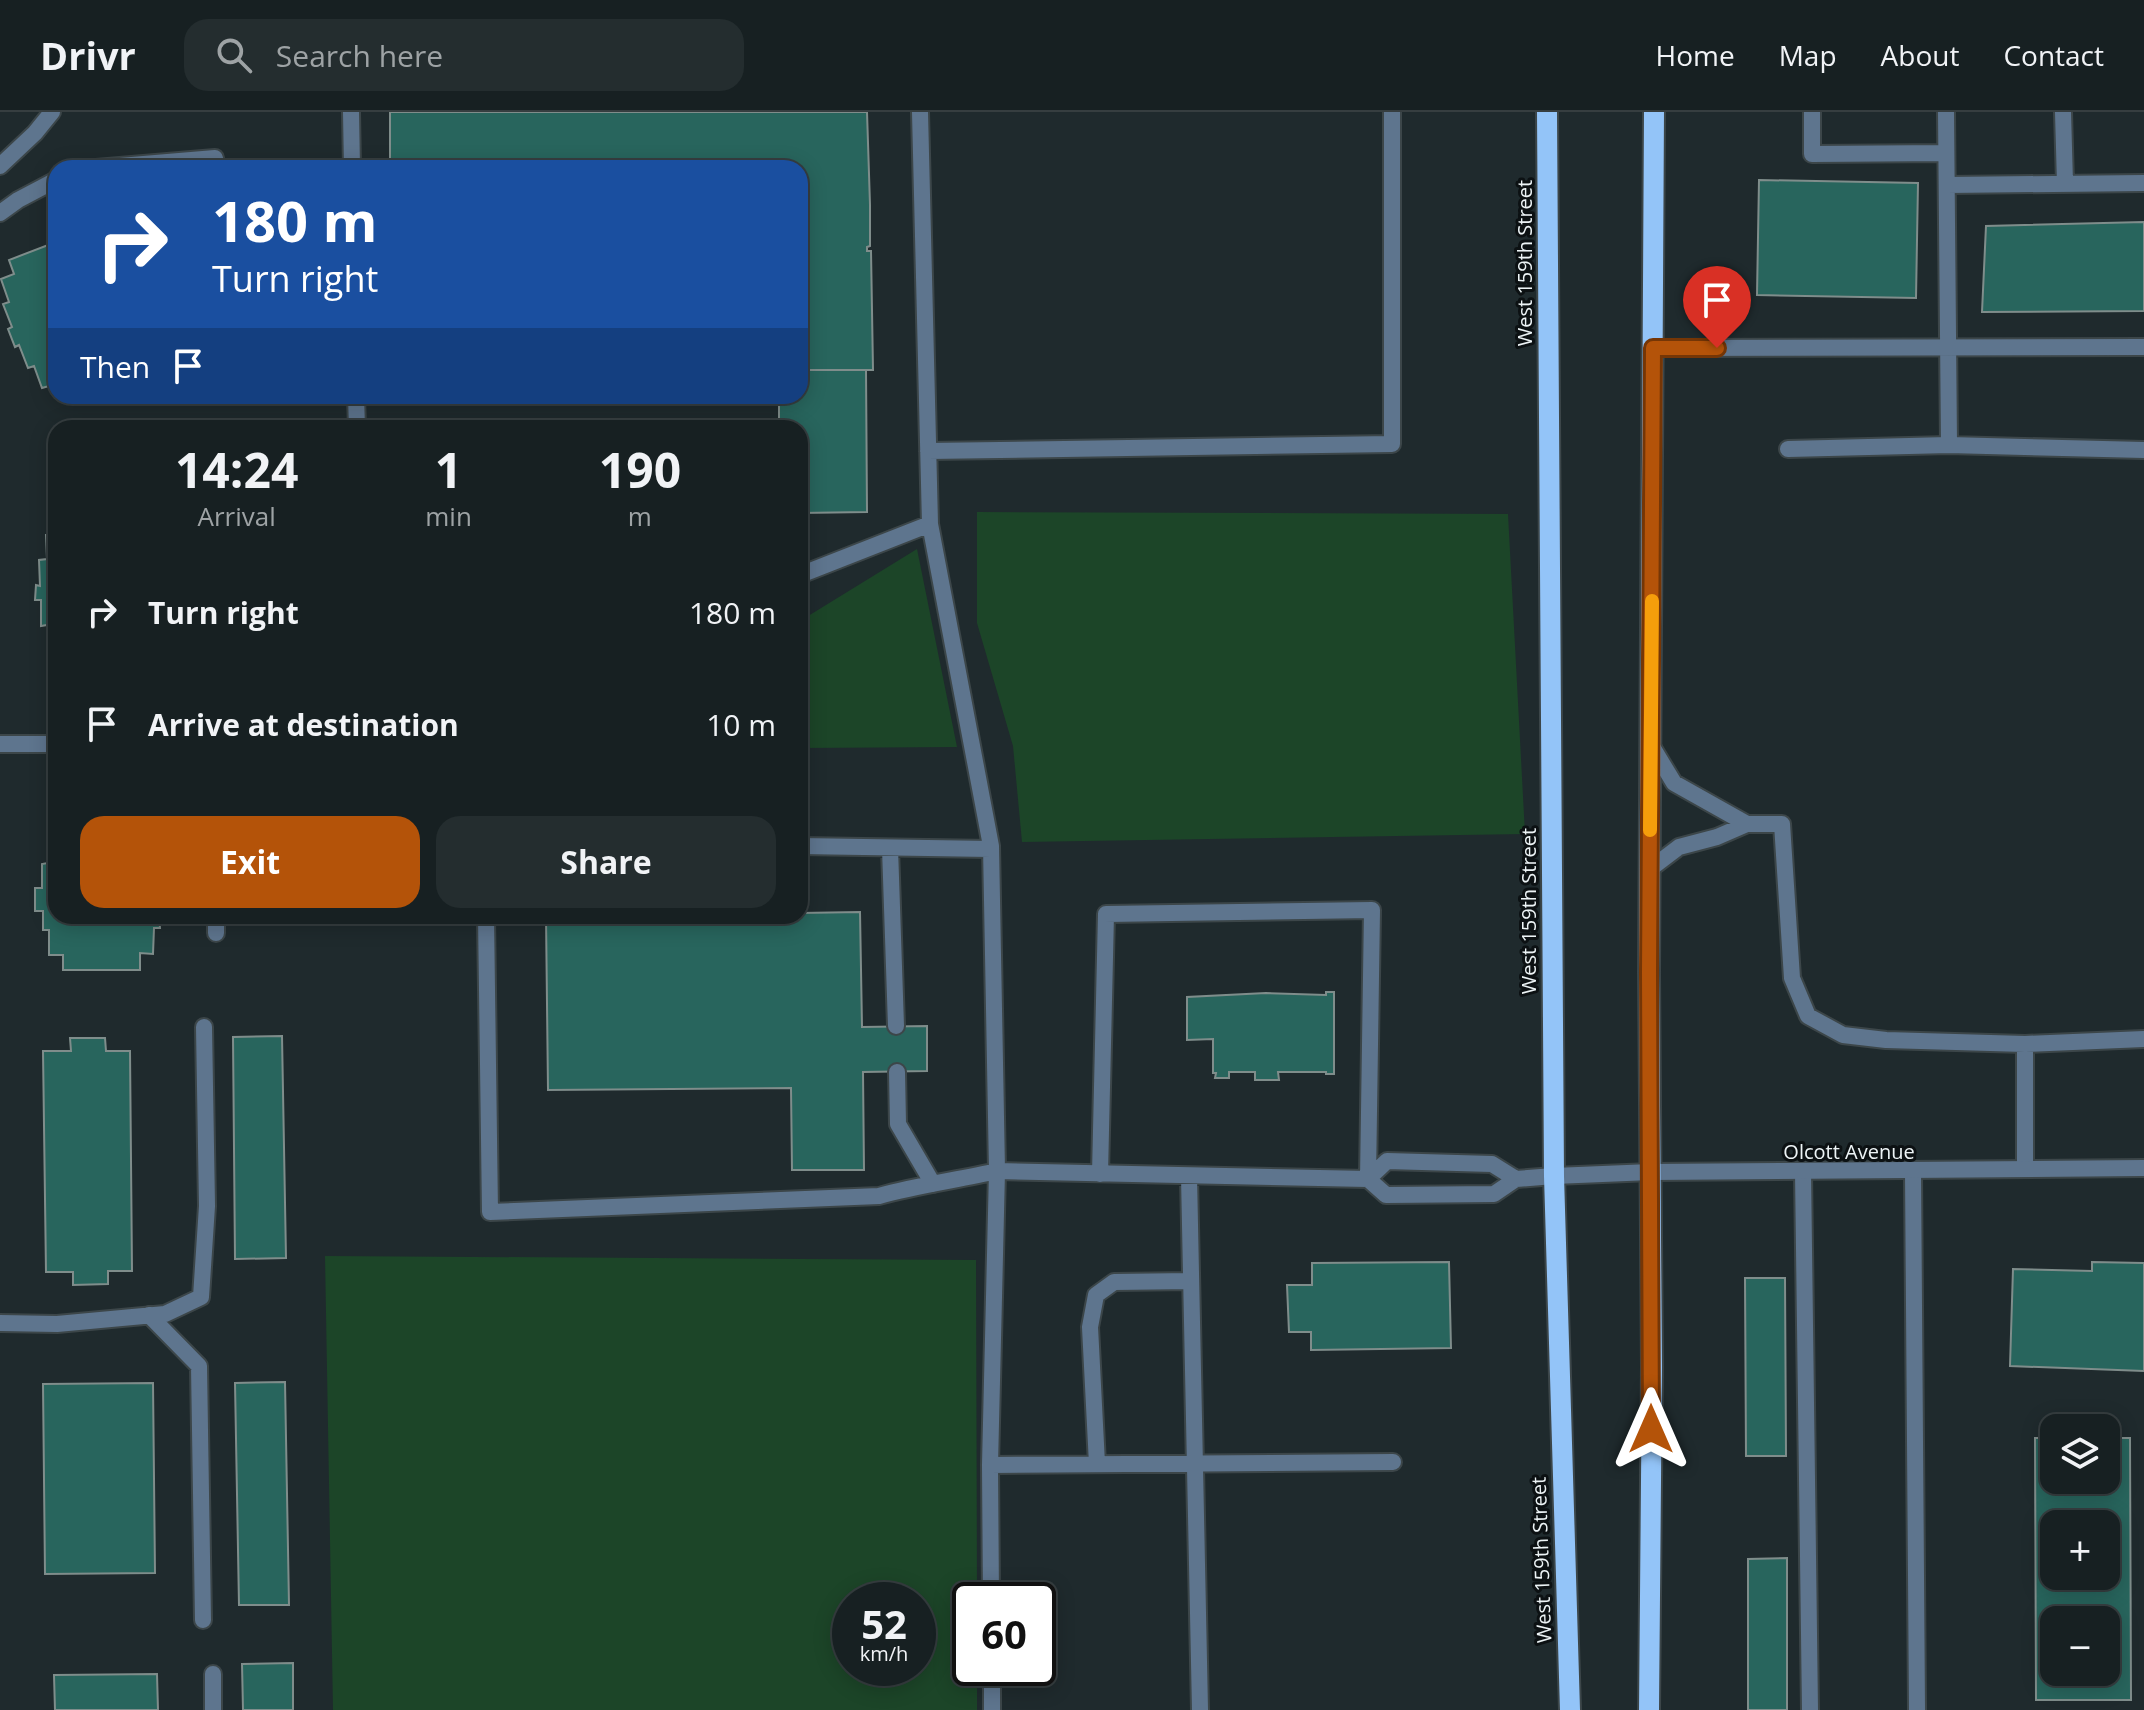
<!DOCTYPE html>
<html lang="en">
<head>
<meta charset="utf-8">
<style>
  :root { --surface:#172022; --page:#242d2f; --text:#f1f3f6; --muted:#9ea3a5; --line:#363e40; --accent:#b45309 }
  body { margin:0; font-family:"Open Sans",sans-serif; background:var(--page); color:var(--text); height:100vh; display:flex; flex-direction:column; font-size:30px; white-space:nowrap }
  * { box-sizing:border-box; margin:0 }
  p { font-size:26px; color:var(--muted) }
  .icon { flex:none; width:44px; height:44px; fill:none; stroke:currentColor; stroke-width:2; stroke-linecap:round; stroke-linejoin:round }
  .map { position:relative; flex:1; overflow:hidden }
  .drawer { position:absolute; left:48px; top:308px; width:760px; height:504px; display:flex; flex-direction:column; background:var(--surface); border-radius:24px; box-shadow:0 4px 20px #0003,0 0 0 2px var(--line) }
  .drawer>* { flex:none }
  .hud { position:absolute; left:48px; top:48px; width:760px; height:244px; border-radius:24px; box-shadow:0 4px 20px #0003,0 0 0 2px var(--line); background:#1a4fa0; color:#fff; overflow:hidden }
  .buttons { position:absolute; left:2040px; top:1302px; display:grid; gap:16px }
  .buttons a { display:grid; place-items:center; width:80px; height:80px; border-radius:16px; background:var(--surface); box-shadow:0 4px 20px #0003,0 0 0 2px var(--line); font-size:40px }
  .speed { position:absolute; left:832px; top:1470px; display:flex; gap:16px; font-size:40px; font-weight:700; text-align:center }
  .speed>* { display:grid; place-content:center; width:104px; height:104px; border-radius:50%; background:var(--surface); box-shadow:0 4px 20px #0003,0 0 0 2px var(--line); line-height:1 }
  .speed small { font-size:20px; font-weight:400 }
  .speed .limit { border:4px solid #111; border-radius:12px; background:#fff; color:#111 }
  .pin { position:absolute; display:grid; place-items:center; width:68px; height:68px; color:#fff; margin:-82px -34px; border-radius:50% 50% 50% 0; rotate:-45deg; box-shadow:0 0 8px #0007 }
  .pin .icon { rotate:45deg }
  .me { position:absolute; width:88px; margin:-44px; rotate:0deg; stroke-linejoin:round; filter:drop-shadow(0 0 6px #0008) }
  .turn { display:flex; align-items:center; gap:28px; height:168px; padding:0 32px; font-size:36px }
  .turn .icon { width:104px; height:104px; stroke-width:2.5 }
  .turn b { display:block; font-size:56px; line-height:68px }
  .then { display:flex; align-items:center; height:76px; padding:0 32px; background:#0003; gap:16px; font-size:30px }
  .eta { display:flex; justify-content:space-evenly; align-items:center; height:136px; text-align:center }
  .eta b { font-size:48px; font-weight:700; line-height:56px }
  .button { display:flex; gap:16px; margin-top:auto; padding:16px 32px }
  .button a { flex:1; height:92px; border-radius:24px; background:var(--accent); color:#fff; font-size:32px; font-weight:700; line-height:92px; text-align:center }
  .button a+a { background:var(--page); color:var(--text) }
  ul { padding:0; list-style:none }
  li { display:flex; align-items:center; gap:24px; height:112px; padding:0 32px }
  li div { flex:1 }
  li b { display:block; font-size:30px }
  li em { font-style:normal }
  header { display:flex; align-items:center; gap:48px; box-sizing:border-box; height:112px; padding:0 40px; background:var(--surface); border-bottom:2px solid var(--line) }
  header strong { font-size:38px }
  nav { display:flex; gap:44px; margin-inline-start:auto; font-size:28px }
  .search { width:560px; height:72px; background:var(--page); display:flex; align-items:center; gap:20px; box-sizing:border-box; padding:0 28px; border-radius:24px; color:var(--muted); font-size:30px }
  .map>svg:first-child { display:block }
  .green { fill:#1c4528; fill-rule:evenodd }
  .building { fill:#28655d; stroke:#7f8d8b; stroke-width:2; fill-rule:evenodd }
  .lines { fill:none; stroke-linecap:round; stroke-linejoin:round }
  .lane-casing { stroke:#3c4649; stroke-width:20 }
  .street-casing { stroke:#3c4649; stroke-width:20 }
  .primary-casing { stroke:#3c4649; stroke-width:24 }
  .lane { stroke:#5e758e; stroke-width:16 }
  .street { stroke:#5e758e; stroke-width:16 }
  .primary { stroke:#93c4f8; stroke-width:20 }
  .route-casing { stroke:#753606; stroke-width:20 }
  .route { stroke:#b45309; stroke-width:14 }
  .slow { stroke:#f59e0b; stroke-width:14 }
  .labels { text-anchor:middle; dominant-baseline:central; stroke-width:6; stroke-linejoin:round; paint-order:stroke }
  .street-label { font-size:20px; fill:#edf4f6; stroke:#0c1113 }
</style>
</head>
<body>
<header>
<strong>Drivr</strong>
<div class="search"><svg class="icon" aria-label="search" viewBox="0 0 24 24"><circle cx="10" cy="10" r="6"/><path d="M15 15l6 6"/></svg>Search here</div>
<nav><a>Home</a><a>Map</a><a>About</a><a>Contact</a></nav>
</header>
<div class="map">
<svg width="2144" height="1598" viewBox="0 0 2144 1598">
  <rect width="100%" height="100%" fill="#1f2a2d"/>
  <path class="green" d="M977 400 1508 402 1525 722 1022 730 1013 634 977 511Z
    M917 437 957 635 800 636V509Z
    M325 1144 976 1148 977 1488H970V1556H977V1598H333ZM850 1488H918V1556H850Z"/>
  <path class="building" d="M390 0H867L870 93V134L867 135V139H871L873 258H800V56H390Z
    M1759 68 1918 71 1916 186 1757 183Z
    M2144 110V199L1982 200 1986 114Z
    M56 130V272L42 276 34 254 28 256 19 233 15 235 8 217 12 215 3 192 9 190 1 167 14 162 9 148Z
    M800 258H866L867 400 800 401V316H779V284H800Z
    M46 423H56V538H48L47 513 41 514V488H35L36 473 40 474 39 448 47 447Z
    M48 726 56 727V804H159L160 816H154L153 842 140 841V858H63V843H49V818H43V799H35V776H42V752L48 751Z
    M860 800 862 915 927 914V959L863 960 864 1058H792L791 976 548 978 546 804H800V801Z
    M1326 880H1334V962H1326V960H1278L1279 968H1255V960H1229V966H1215L1216 961H1213V927L1187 928V885L1266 881 1326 883Z
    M282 924 286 1146 235 1147 233 925Z
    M70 926H105L106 939H130L132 1159H108V1172L73 1173V1160H46L43 939H71Z
    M1449 1150 1451 1236 1311 1238V1220H1289L1287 1173H1312V1151Z
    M2092 1150 2144 1151V1259L2010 1254 2013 1157 2092 1159Z
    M1745 1166H1785L1786 1344H1746Z
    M285 1270 289 1493H239L235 1271Z
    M153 1271 155 1461 45 1462 43 1272Z
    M2035 1326H2054V1368H2106V1326H2130L2131 1588H2036ZM2054 1412H2106V1464H2054ZM2054 1508H2106V1560H2054Z
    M1787 1446V1598H1748V1447Z
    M293 1551V1598H243L242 1552Z
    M157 1562 158 1598H55L54 1563Z"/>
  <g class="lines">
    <g class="lane-casing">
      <path id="lane" d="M351 0 352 56
        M920 0 930 412 991 734 997 1059 1368 1067 1386 1083 1494 1082 1516 1067 1554 1064
        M1812 0V42L1946 41
        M1946 0 1949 333
        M2063 0 2065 71
        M0 54 35 21 52 0
        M96 56 215 46V56
        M1947 73 2144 71
        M0 101 18 88 56 68
        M1653 236 2144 235
        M356 284 357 316
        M1788 337 1949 333 2144 338
        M928 339 1392 332V0
        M800 463 930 412
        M0 632H56
        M1651 633 1674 671 1747 712
        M800 734 991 737
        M890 736 896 914
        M1650 757 1679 735 1717 725 1747 712H1782L1792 866 1808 904 1843 923 1886 928 2025 932 2144 927
        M216 804V821
        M486 804 490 1100 879 1084C918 1073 958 1068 997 1059L990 1353 1393 1350
        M897 960 898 1012 933 1072
        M2025 1056V932
        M1803 1059 1810 1598
        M1913 1059 1917 1598
        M1100 1062 1106 802 1372 798 1368 1067
        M1189 1064 1200 1598
        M1368 1067 1387 1049 1492 1052 1516 1067
        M149 1203 199 1254 203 1508
        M0 1211 57 1212 165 1202 201 1185 207 1094 204 915
        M1097 1352 1090 1215 1096 1183 1114 1170 1191 1169
        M990 1353 991 1488
        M992 1556V1598
        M213 1562V1598"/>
    </g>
    <g class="street-casing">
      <path id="street" d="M1554 1064 1651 1060 2144 1056"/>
    </g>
    <g class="primary-casing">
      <path id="primary" d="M1547 0 1554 1064 1570 1598
        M1649 1598 1652 1255 1649 861 1654 0"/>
    </g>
    <use href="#lane" class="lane"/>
    <use href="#street" class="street"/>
    <use href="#primary" class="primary"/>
  </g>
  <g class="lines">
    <g class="route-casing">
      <path id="route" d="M1651 1317 1649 861 1653 236H1717"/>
    </g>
    <use href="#route" class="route"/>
    <path class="slow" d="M1650 718 1652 489"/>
  </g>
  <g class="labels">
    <g class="street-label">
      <text transform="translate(1524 151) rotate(-90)">West 159th Street</text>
      <text transform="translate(1528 799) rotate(-90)">West 159th Street</text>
      <text x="1849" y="1039">Olcott Avenue</text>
      <text transform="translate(1541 1448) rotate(-92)">West 159th Street</text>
    </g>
  </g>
</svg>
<div class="buttons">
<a><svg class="icon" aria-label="layers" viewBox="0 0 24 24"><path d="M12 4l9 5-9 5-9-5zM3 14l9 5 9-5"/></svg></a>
<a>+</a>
<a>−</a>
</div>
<div class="speed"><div>52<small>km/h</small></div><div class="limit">60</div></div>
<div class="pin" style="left:1717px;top:236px;background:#d93025"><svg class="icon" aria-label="arrive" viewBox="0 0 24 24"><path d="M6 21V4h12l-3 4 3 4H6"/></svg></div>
<svg class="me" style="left:1651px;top:1317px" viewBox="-20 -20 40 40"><path d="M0-17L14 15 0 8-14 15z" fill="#b45309" stroke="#fff" stroke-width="4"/></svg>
<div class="hud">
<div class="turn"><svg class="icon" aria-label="right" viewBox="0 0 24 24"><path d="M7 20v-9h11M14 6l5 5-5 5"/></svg><div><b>180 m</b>Turn right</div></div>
<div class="then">Then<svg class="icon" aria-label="arrive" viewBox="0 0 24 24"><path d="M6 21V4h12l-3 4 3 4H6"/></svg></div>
</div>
<section class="drawer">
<div class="eta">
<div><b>14:24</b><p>Arrival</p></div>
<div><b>1</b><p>min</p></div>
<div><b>190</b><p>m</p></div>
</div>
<ul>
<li><svg class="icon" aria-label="right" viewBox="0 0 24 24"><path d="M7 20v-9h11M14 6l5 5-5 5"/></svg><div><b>Turn right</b></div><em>180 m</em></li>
<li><svg class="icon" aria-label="arrive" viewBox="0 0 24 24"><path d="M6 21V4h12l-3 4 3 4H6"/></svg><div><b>Arrive at destination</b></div><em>10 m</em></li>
</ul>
<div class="button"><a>Exit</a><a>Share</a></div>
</section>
</div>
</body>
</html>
